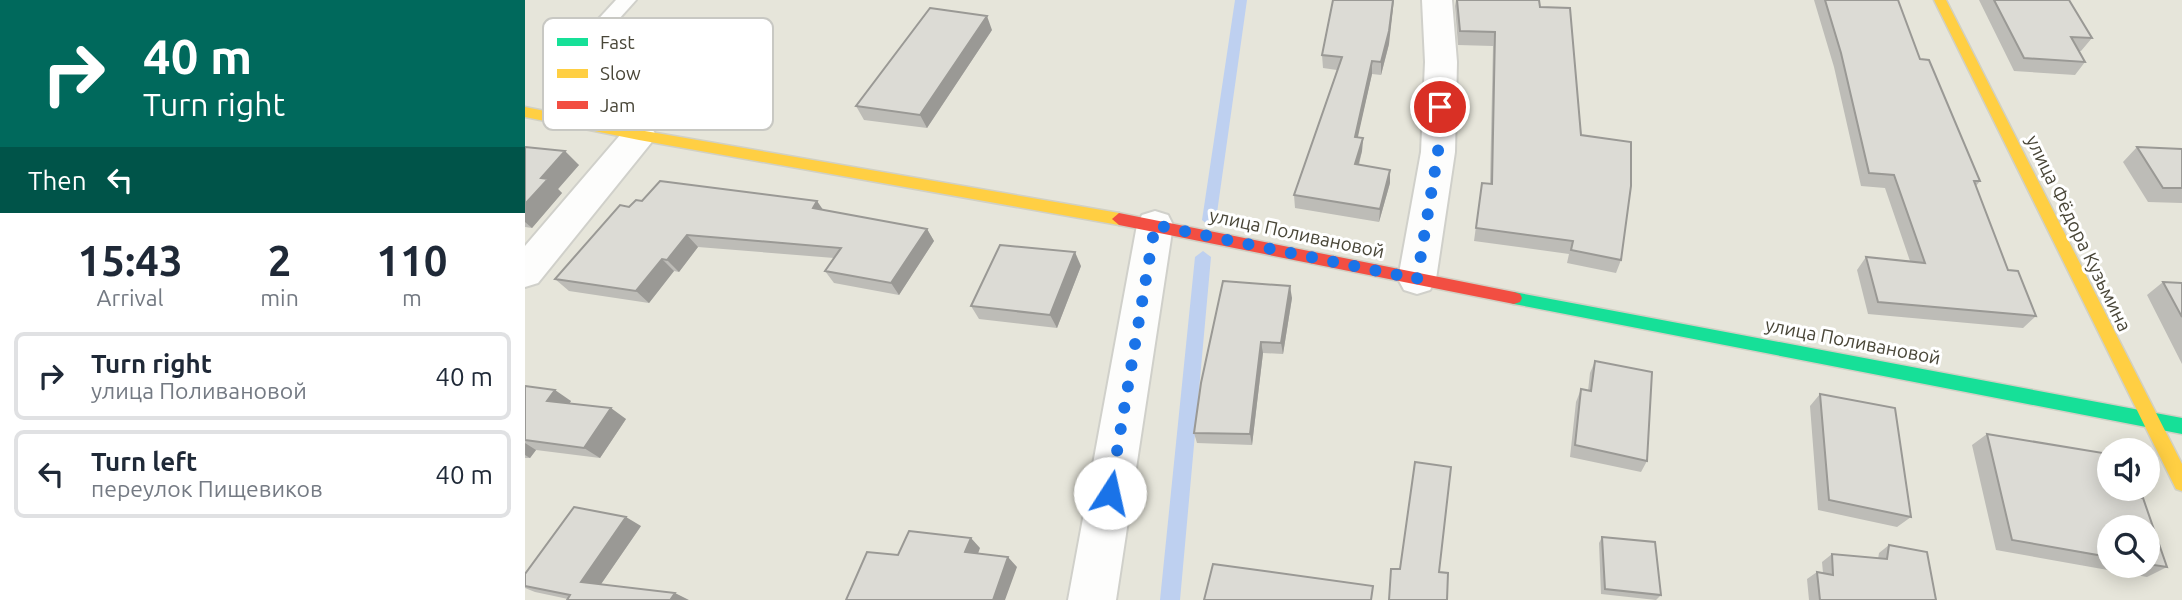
<!DOCTYPE html>
<html lang="en">
<head>
<meta charset="utf-8">
<style>
  :root { --surface:#fff; --page:#f2f2f3; --text:#1f2937; --muted:#747a83; --line:#e0e1e3 }
  body { margin:0; font-family:Ubuntu,sans-serif; background:var(--page); color:var(--text); height:100vh; display:flex; flex-direction:column; font-size:26px; white-space:nowrap }
  * { box-sizing:border-box; margin:0 }
  p { font-size:23px; color:var(--muted) }
  .icon { flex:none; width:38px; height:38px; fill:none; stroke:currentColor; stroke-width:2; stroke-linecap:round; stroke-linejoin:round }
  .map { position:relative; flex:1; overflow:hidden }
  .details { display:flex; flex-direction:column; background:var(--surface); width:525px }
  .details>* { flex:none }
  .guide { background:#00695c; color:#fff; overflow:hidden }
  .tools { position:absolute; left:1572px; top:438px; display:grid; gap:14px }
  .tools a { display:grid; place-items:center; width:63px; height:63px; border-radius:50%; background:var(--surface); box-shadow:0 4px 18px #0003; font-size:35px }
  .pin { position:absolute; display:grid; place-items:center; width:60px; height:60px; color:#fff; margin:-30px; border:4px solid #fff; border-radius:50%; box-shadow:0 2px 7px #0007 }
  .me { position:absolute; width:77px; margin:-38px; rotate:10deg; stroke-linejoin:round; filter:drop-shadow(0 0 5px #0008) }
  .turn { display:flex; align-items:center; gap:24px; height:147px; padding:0 28px; font-size:32px }
  .turn .icon { width:91px; height:91px; stroke-width:2.5 }
  .turn b { display:block; font-size:49px; line-height:60px }
  .then { display:flex; align-items:center; height:66px; padding:0 28px; background:#0003; gap:14px; font-size:26px }
  .eta { display:flex; justify-content:space-evenly; align-items:center; height:119px; text-align:center }
  .eta b { font-size:42px; font-weight:700; line-height:49px }
  ul { padding:0; list-style:none }
  li { display:flex; align-items:center; gap:21px; height:88px; margin:0 14px 10px; padding:0 14px; border:4px solid var(--line); border-radius:10px }
  li div { flex:1 }
  li b { display:block; font-size:26px }
  li em { font-style:normal }
  main { display:flex; flex:1; min-height:0 }
  .map>svg:first-child { display:block }
  .residential { fill:#e6e5da; fill-rule:evenodd }
  .lines { fill:none; stroke-linecap:round; stroke-linejoin:round }
  .stream { fill:#bed0f0; fill-rule:evenodd }
  .lane-casing { stroke:#d0d0ca; stroke-width:4 }
  .street-casing { stroke:#d0d0ca; stroke-width:4 }
  .fast-casing { stroke:#d1d0c4; stroke-width:3 }
  .slow-casing { stroke:#d1d0c4; stroke-width:3 }
  .jam-casing { stroke:#d1d0c4; stroke-width:3 }
  .lane { fill:#fdfdfc; fill-rule:evenodd }
  .street { fill:#fdfdfc; fill-rule:evenodd }
  .fast { fill:#16e098; fill-rule:evenodd }
  .slow { fill:#ffcf43; fill-rule:evenodd }
  .jam { fill:#f24e42; fill-rule:evenodd }
  .wall { fill:#bdbcb7; fill-rule:evenodd }
  .shaded-wall { fill:#9a9995 }
  .building { fill:#dcdbd5; stroke:#9a9995; stroke-width:2 }
  .route { stroke:#1a73e8; stroke-width:12; stroke-dasharray:0 21.6 }
  .labels { text-anchor:middle; dominant-baseline:central; stroke-width:6; stroke-linejoin:round; paint-order:stroke }
  .street-label { font-size:19px; fill:#494638; stroke:#fff }
  .key { fill:#fff; stroke:#c8c8c3; stroke-width:2 }
  .key-label { font-size:19px; fill:#494638 }
</style>
</head>
<body>
<main>
<section class="details">
<div class="guide">
<div class="turn"><svg class="icon" aria-label="right" viewBox="0 0 24 24"><path d="M7 20v-9h11M14 6l5 5-5 5"/></svg><div><b>40 m</b>Turn right</div></div>
<div class="then">Then<svg class="icon" aria-label="left" viewBox="0 0 24 24"><path d="M17 20v-9H6M10 6l-5 5 5 5"/></svg></div>
</div>
<div class="eta">
<div><b>15:43</b><p>Arrival</p></div>
<div><b>2</b><p>min</p></div>
<div><b>110</b><p>m</p></div>
</div>
<ul>
<li><svg class="icon" aria-label="right" viewBox="0 0 24 24"><path d="M7 20v-9h11M14 6l5 5-5 5"/></svg><div><b>Turn right</b><p>улица Поливановой</p></div><em>40 m</em></li>
<li><svg class="icon" aria-label="left" viewBox="0 0 24 24"><path d="M17 20v-9H6M10 6l-5 5 5 5"/></svg><div><b>Turn left</b><p>переулок Пищевиков</p></div><em>40 m</em></li>
</ul>
</section>
<div class="map">
<svg width="1657" height="600" viewBox="0 0 1657 600">
  <rect width="100%" height="100%" fill="#f2f2ed"/>
  <path class="residential" d="M0 0H1657V600H0ZM1584 450H1622V488H1584ZM1584 527H1622V565H1584Z"/>
  <g class="lines">
    <path class="stream" d="M710 0H722L691 220 684 226 677 220Z
      M678 251 686 257 655 600H635L670 257Z"/>
    <g class="lane-casing">
      <path id="lane" d="M91 0H111L84 30H70L67 26Z"/>
    </g>
    <g class="street-casing">
      <path id="street" d="M897 0H927L932 62 930 152 911 279 905 290 892 294 879 290 873 279 896 152 900 62Z
        M114 123 126 127 131 135 126 143 13 283 0 287V246L102 127Z
        M630 211 643 215 648 225 591 600H543L612 225 617 215Z"/>
    </g>
    <g class="fast-casing">
      <path id="fast" d="M989 292 1657 418V434L989 304 983 302 981 298 983 294Z"/>
    </g>
    <g class="slow-casing">
      <path id="slow" d="M1409 0H1421L1657 464V491L1651 489Z
        M0 107 114 130 594 213 601 219 594 225 114 140 0 117Z"/>
    </g>
    <g class="jam-casing">
      <path id="jam" d="M594 213 989 292 995 294 997 298 995 302 989 304 594 225 587 219Z"/>
    </g>
    <use href="#lane" class="lane"/>
    <use href="#street" class="street"/>
    <use href="#fast" class="fast"/>
    <use href="#slow" class="slow"/>
    <use href="#jam" class="jam"/>
  </g>
  <path class="wall" d="M931 0H1014L1015 7 1096 260 1091 273 1042 263 1044 254 949 241 957 183 965 184 968 46 933 45 930 6Z
    M1289 0H1373L1395 59 1455 181 1451 186 1483 270 1511 316 1498 328 1343 314 1332 270 1341 257 1385 261 1360 188 1336 186 1309 67Z
    M1454 0H1544L1567 38 1556 51H1554L1560 62 1550 75 1489 71Z
    M467 30 402 128 339 120 331 106Z
    M864 44 856 75 847 74 832 138H838L837 151 834 165 865 183 854 222 770 208 769 195 812 70 798 68 797 55Z
    M0 147 54 165 33 189 37 193 7 228 0 227Z
    M1612 147 1657 149V203L1623 202 1598 162Z
    M104 207 299 210 402 229 409 241 374 295 309 283 300 271 309 258 173 247 154 272 149 271 124 303 44 291 30 279Z
    M556 266 532 328 454 319 446 306Z
    M1638 282 1657 283V364L1622 295Z
    M767 298 758 354 738 353 727 445 672 443 669 433Z
    M1070 361 1122 461 1116 472 1045 457 1051 402 1056 389 1063 391 1065 373Z
    M0 386 46 401 44 403 101 419 75 458 11 450 5 458H0Z
    M1295 394 1386 517 1372 527 1293 510 1285 406Z
    M1462 434 1584 454V488H1600L1602 496 1618 498 1642 567 1622 577 1471 550 1447 445ZM1584 527H1622V565H1584Z
    M116 526 76 584 43 599 10 592 0 588V574Z
    M1077 537 1136 595 1131 600 1076 594 1074 543Z
    M1364 545 1411 600H1284L1282 579 1292 572 1298 573 1297 562 1307 554 1353 559 1354 553Z"/>
  <path class="shaded-wall" d="M868 0H869L864 44 856 75V62Z
    M462 16 467 30 402 128 395 115Z
    M847 61V74L830 150V137Z
    M838 138 837 151 830 177V164Z
    M40 151 54 165 33 189 37 193 7 228 0 222V204L16 178Z
    M865 170V183L854 222 855 209Z
    M292 201 301 214 288 208Z
    M402 229 409 241 374 295 366 283Z
    M162 235 173 247 154 272 142 260Z
    M550 252 556 266 532 328 525 315Z
    M137 259 149 271 124 303 111 291Z
    M765 286 767 298 758 354 756 343Z
    M736 342 738 353 727 445 725 434Z
    M30 390 46 401 39 412 22 401Z
    M86 408 101 419 75 458 59 448Z
    M0 443 11 450 5 458 0 455Z
    M101 517 116 526 72 590 56 582Z
    M446 538 455 548 450 562 440 552Z
    M483 557 492 567 480 600H468Z
    M150 593 164 600H149L146 599Z"/>
  <path class="building" d="M808 0H868L864 31 856 62 847 61 830 137 838 138 830 164 865 170 855 209 769 195 817 57 797 55Z
    M932 0H1014L1015 7 1045 8 1056 135 1106 142V186L1096 260 1046 250 1048 241 951 228 957 183 967 184 970 32 935 31Z
    M1300 0H1373L1395 59 1404 60 1455 181H1449L1483 270 1493 271 1511 316 1353 302 1341 257 1400 263 1369 175 1344 173 1316 53Z
    M1469 0H1544L1567 38 1546 37 1560 62 1499 58Z
    M405 8 462 16 395 115 331 106Z
    M0 147 40 151 16 178 23 179 0 204Z
    M1612 147 1657 149V188H1638Z
    M135 181 292 201 288 208 402 229 366 283 300 271 316 248 162 235 142 260 137 259 111 291 30 279 95 205 104 207 111 200 117 201Z
    M475 245 550 252 525 315 446 306Z
    M698 281 765 286 756 343 736 342 725 434 669 433 676 383Z
    M1638 282 1657 283V317Z
    M1070 361 1127 372 1122 461 1050 445 1056 389 1066 391Z
    M0 386 30 390 22 401 86 408 59 448 0 440Z
    M1295 394 1370 408 1386 517 1304 500Z
    M1462 434 1584 454V488H1600L1602 496 1618 498 1642 567 1622 564V527H1584V557L1487 540Z
    M890 462 926 467 914 572 923 573 922 600H864L866 569H875Z
    M49 507 101 517 56 582 150 593 146 599 158 600H42L45 595 0 586V574Z
    M384 531 446 538 440 552 483 557 468 600H321L342 552 373 555Z
    M1077 537 1130 542 1136 595 1080 589Z
    M1364 545 1402 552 1411 600H1295L1292 572 1308 575 1307 554 1362 559Z
    M688 564 848 586 846 600H679Z"/>
  <g class="lines">
    <path class="route" d="M585 493 630 225 892 279 913 152 915 107"/>
  </g>
  <g class="labels">
    <g class="street-label">
      <text transform="translate(772 233) rotate(12)">улица Поливановой</text>
      <text transform="translate(1554 233) rotate(64)">улица Фёдора Кузьмина</text>
      <text transform="translate(1328 341) rotate(11)">улица Поливановой</text>
    </g>
  </g>
  <rect x="18" y="18" width="230" height="112" rx="10" class="key"/>
  <rect x="32" y="38" width="31" height="8" fill="#16e098"/>
  <rect x="32" y="69" width="31" height="9" fill="#ffcf43"/>
  <rect x="32" y="101" width="31" height="8" fill="#f24e42"/>
  <g class="key-label">
    <text x="75" y="49">Fast</text>
    <text x="75" y="80">Slow</text>
    <text x="75" y="112">Jam</text>
  </g>
</svg>
<div class="tools">
<a><svg class="icon" aria-label="sound" viewBox="0 0 24 24"><path d="M4 9h4l5-4v14l-5-4H4zM17 9q2 3 0 6"/></svg></a>
<a><svg class="icon" aria-label="search" viewBox="0 0 24 24"><circle cx="10" cy="10" r="6"/><path d="M15 15l6 6"/></svg></a>
</div>
<div class="pin" style="left:915px;top:107px;background:#d93025"><svg class="icon" aria-label="arrive" viewBox="0 0 24 24"><path d="M6 21V4h12l-3 4 3 4H6"/></svg></div>
<svg class="me" style="left:585px;top:493px" viewBox="-20 -20 40 40"><circle r="19" fill="#fff"/><path d="M0-13L10 11 0 6-10 11z" fill="#1a73e8"/></svg>
</div>
</main>
</body>
</html>
